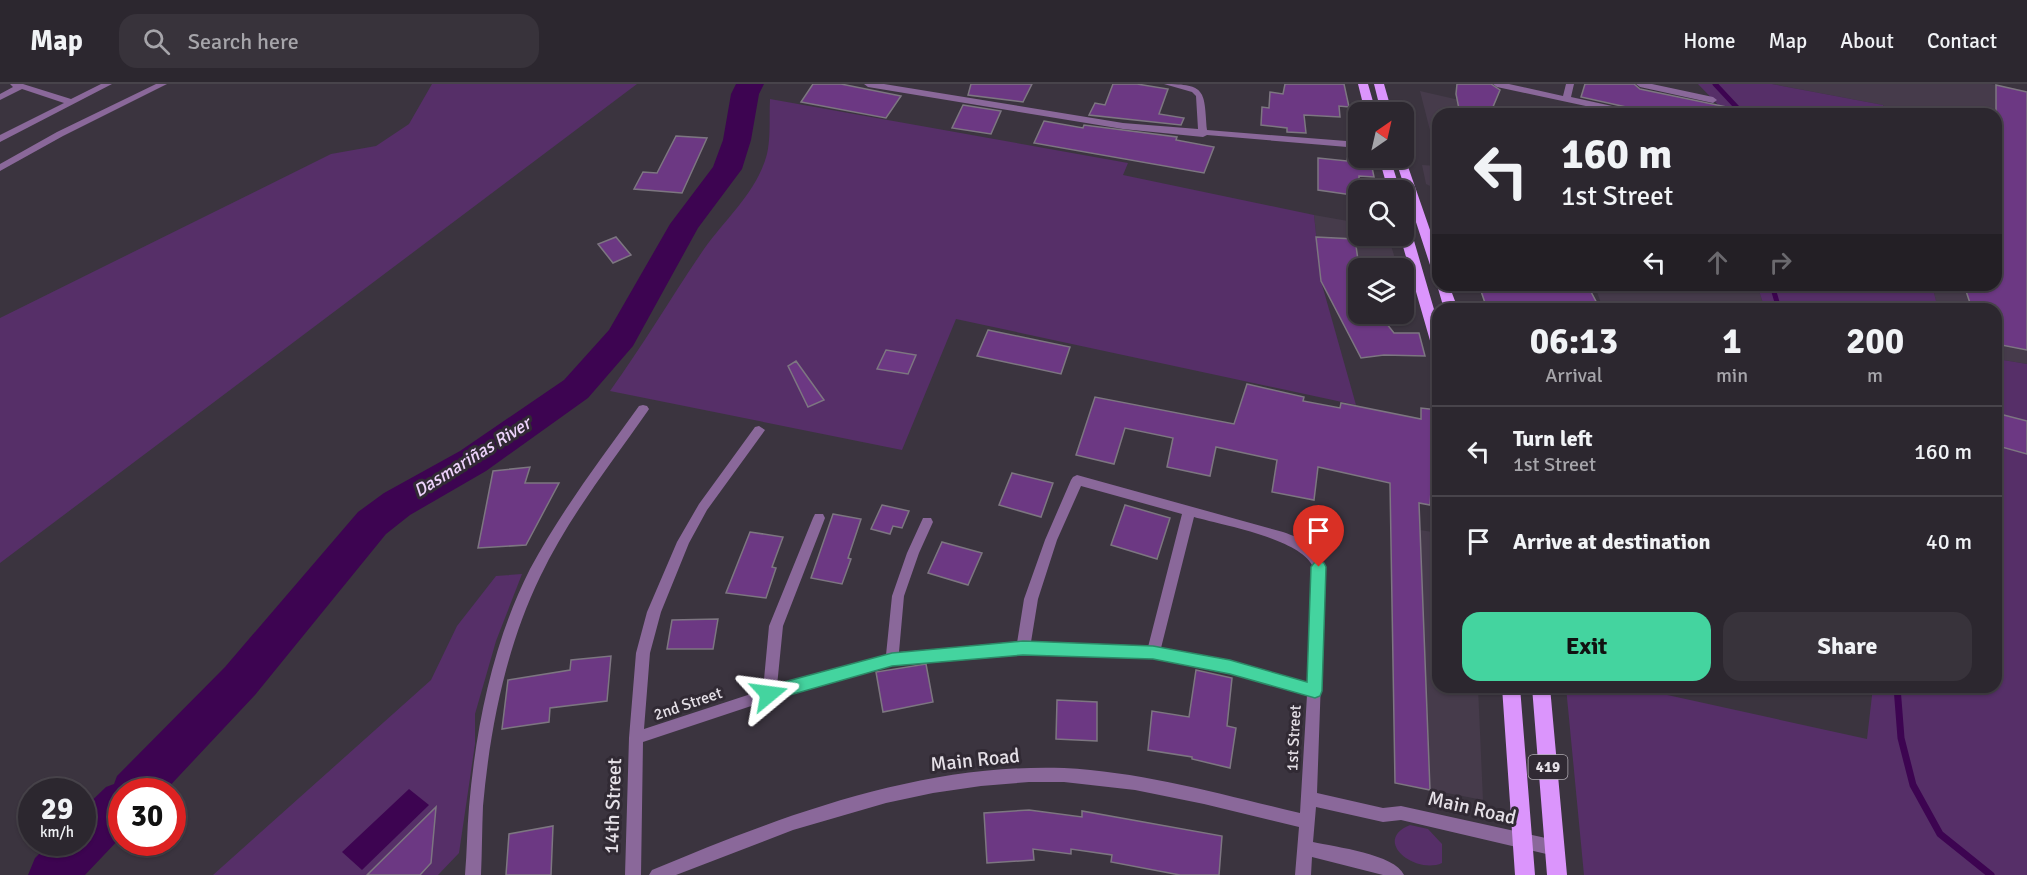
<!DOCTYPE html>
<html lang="en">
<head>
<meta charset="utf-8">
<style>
  :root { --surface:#2c272f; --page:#38333b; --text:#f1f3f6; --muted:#a6a5aa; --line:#48444b; --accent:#44d49f }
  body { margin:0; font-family:Signika,sans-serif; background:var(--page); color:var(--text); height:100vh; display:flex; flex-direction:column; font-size:22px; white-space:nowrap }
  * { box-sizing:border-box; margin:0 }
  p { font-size:20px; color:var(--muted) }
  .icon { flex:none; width:33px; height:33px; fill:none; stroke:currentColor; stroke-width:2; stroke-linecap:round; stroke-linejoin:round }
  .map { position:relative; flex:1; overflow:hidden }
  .drawer { position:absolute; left:1432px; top:219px; width:570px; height:390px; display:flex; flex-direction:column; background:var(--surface); border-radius:18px; box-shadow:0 2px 4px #0004,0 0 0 2px var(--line) }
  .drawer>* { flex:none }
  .hud { position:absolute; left:1432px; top:24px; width:570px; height:183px; border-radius:18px; box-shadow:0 2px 4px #0004,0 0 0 2px var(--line); background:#2c272f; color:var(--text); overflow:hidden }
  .needle { width:39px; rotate:34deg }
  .fabs { position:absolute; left:1348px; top:18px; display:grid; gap:12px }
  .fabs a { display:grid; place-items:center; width:66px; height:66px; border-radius:12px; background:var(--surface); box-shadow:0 2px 4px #0004,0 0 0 2px var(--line); font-size:30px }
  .speed { position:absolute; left:18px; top:694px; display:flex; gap:12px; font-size:30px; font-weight:700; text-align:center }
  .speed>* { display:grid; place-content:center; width:78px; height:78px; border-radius:50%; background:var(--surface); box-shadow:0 2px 4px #0004,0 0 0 2px var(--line); line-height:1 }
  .speed small { font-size:15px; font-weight:400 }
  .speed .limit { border:9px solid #d22; background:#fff; color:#111 }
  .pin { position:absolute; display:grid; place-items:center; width:51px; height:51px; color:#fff; margin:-62px -26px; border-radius:50% 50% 50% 0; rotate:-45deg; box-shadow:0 0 6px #0007 }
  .pin .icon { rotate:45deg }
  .me { position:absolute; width:66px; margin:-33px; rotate:74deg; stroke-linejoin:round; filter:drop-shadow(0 0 4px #0008) }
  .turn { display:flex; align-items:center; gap:21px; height:126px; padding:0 30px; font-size:27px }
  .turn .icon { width:78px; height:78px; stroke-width:2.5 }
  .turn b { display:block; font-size:42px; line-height:51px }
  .lanes { display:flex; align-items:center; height:57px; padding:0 30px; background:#0003; justify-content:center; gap:30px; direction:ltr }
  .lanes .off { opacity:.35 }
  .eta { display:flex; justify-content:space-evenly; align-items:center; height:102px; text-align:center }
  .eta b { font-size:36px; font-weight:800; line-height:42px }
  .primary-button { display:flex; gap:12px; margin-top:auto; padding:12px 30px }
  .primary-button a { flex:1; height:69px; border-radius:18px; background:var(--accent); color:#111; font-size:24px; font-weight:800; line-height:69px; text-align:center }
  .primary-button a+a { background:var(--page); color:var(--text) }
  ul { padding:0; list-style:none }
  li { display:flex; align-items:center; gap:18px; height:90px; padding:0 30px; border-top:2px solid var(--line) }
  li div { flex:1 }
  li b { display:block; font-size:22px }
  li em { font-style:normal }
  header { display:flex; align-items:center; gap:36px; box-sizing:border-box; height:84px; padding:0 30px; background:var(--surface); border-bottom:2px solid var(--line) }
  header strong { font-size:28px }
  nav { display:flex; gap:33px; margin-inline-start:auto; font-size:21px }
  .search { width:420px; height:54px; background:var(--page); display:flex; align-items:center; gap:15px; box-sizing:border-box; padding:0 21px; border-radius:18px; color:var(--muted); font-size:22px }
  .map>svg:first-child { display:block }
  .built { fill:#463b4b }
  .green { fill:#562f68 }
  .water { fill:#3d0451 }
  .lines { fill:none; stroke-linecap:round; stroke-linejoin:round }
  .stream-far1 { stroke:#3d0451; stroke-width:5 }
  .stream { stroke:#3d0451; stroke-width:7 }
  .river { fill:#3d0451; fill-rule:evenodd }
  .building { fill:#6c3883; stroke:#7d7681; stroke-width:1.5 }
  .street { fill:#8a689a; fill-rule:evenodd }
  .primary { fill:#db95fc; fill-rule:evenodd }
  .route { fill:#44d49f; stroke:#2c8a67; stroke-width:1.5 }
  .labels { text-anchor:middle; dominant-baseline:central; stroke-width:6; stroke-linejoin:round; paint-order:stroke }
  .shield { fill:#312a34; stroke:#afa9b1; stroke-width:1.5 }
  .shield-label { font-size:15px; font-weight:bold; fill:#e5e0e7 }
  .street-label { font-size:16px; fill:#e5e0e7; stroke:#312a34 }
  .water-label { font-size:18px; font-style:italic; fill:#eed3fc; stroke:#312a34 }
  .near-street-label { font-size:20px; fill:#e5e0e7; stroke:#312a34 }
</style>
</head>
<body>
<header>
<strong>Map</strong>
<div class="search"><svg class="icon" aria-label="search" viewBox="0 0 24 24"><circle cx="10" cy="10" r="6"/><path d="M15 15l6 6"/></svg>Search here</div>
<nav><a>Home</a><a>Map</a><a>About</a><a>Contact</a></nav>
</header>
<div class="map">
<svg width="2027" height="791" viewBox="0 0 2027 791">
  <rect width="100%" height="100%" fill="#3b343f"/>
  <path class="built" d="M1772 0H1991L2027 7V280L1997 275 1996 225H1938L1932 201H1996V30H1885L1883 21Z
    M1420 7 1520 30H1438V78Z
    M1422 81 1438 82V119L1434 104 1426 100Z
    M1314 131 1359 139V152H1388L1398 184H1359L1321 197Z
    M1605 201H1757L1765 225H1603L1597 208Z
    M1391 441 1438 449V603H1478L1483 716 1395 699Z"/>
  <path class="green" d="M432 0H637L0 479V234L331 70 376 62 409 40Z
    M1698 0H1772L1883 21 1885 30H1727Z
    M770 15 1128 79 1123 91 1314 131 1321 197 1356 321 956 235 902 366 610 307C643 261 672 212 704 165 726 134 757 108 767 70 771 53 769 32 770 15Z
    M1757 201H1932L1938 225H1765Z
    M1997 275 2027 280V791H1584L1566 603H1631L1867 655 1873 603H1996Z
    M522 490 496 557 475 630V660L459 769 438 791H213L431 596 457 542 496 492Z
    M1410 741 1428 745 1442 760V779C1416 791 1371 757 1410 741Z"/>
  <path class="water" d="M409 705 429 721 362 786 342 768Z"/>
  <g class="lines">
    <path class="stream-far1" d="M1715 0 1743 30
      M1772 201 1779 225"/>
    <path class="stream" d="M1897 603 1901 654 1913 701 1940 750 1991 791"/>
    <path class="river" d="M736 0H764L759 10 751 56 742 85 698 144 633 262 588 314 486 387 410 431 386 450 255 611 164 708H122V752L85 791H28L35 774 50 759H82V726L106 703 114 700 117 692 225 583 358 428 384 409 460 367 564 296 609 246 670 140 713 83 723 56 731 10Z"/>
  </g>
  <path class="building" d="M813 0H841L901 12 886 34 801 18Z
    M971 0H1032L1023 18 968 11Z
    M1113 0H1137L1168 5 1159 30 1184 34 1181 41 1089 31 1095 19 1105 21Z
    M1285 0H1344L1349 23 1339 22 1340 33 1304 31 1306 49 1287 48V44L1261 41 1262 23 1269 24 1270 8 1283 10Z
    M1457 0H1491L1500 6 1490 30H1460L1456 10Z
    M1585 0H1634L1640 5 1727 23 1726 30H1641L1635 25 1581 13Z
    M1996 1 2027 8V266L1996 260V225H1972L1964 201H1996Z
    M963 21 1001 27 991 50 952 44Z
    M1044 37 1083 44 1084 41 1177 53 1176 56 1214 63 1204 89 1034 59Z
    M676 52 707 54 682 109 634 105 643 88 657 89Z
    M1318 74 1347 77V74H1370L1374 93 1359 92V112L1318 106Z
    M616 153 631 171 613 179 598 160Z
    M1316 153 1355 155 1359 183V230H1379L1394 249H1419L1425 272 1384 271 1361 274 1321 197Z
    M1479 201 1590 206 1600 225H1487Z
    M988 246 1070 263 1061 290 977 272Z
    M886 266 916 271 908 290 877 285Z
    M796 277 824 316 808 323 788 282Z
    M1247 300 1304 313 1303 317 1340 324 1341 319 1421 335V324L1438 326V352H1435L1430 421 1419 419 1430 706 1395 699 1390 399 1318 383 1314 416 1272 408 1277 376 1216 363 1210 392 1167 383 1173 354 1125 344 1114 380 1076 371 1095 313 1234 340Z
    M1996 329 2027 337V370L1998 362Z
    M530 383 525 399H559L526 461 478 464 493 387Z
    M1012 389 1053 399 1041 433 999 421Z
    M882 421 909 427 902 444 893 442 890 450 871 445Z
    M1125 421 1170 434 1157 475 1111 461Z
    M833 430 861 435 848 474 851 475 842 500 811 494Z
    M750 448 783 453 772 483 776 484 766 514 726 509Z
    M942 458 982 469 968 501 928 489Z
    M718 535 713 565H667L672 536Z
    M611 572 607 617 550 624 549 638 502 645 508 596 570 586 571 576Z
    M926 580 933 618 883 628 876 588Z
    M1196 586 1232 594 1227 642 1236 644 1230 684 1192 675V673L1148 666 1152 627 1189 633Z
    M1057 616 1097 618V657L1056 655Z
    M436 723 431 779 420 791H367Z
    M1029 726 1082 733V727L1222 752 1219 791H1180L1111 778 1112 771 1071 765V770L1033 765 1034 776 987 779 984 729Z
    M553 742 551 791H506L509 750Z"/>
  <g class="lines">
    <path class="street" d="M10 0H23L71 15 101 0H112L0 58V51L64 19 22 5 0 16V10L13 3Z
      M156 0H167L63 52 0 87V80L57 48Z
      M864 0H884L1123 39 1198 45 1196 12 1192 8 1164 0C1207 0 1204 7 1207 46L1359 58V64L1207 51 1203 53 1123 45 868 3Z
      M1493 0H1509L1563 12 1566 0H1574L1571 13 1635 27 1639 30H1623L1497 3Z
      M1636 0H1652L1713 13 1717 16 1713 19 1640 3Z
      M643 321 647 322 649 325 647 328C610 381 568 434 540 493 506 563 490 644 483 722 482 745 482 768 481 791H465C467 768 467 745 469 723 476 642 493 558 530 485 561 427 601 375 639 322Z
      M759 342 765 346 707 426 689 459 661 528 650 569 644 645 763 606 769 542 813 434 815 430H823L825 434 783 542 777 602 886 571 892 512 907 469 923 434H931L933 438 919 469 904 512 899 568 1017 559 1024 515 1045 456 1071 396 1073 393 1077 391 1283 448C1303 455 1318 463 1325 483L1317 709 1383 724 1401 722 1555 756 1560 759 1563 764 1560 769 1555 772 1401 736 1383 738 1316 723 1313 758C1335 763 1395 770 1404 791H1383L1312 773 1311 791H1295L1299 743 1204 720 1135 706 1064 698H1029L981 702 933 709 886 719 793 746 676 791H649L652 786C781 732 921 679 1064 684 1144 688 1223 711 1300 729L1307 611 1230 589 1153 575 1023 570 892 581 769 616 643 658 641 791H625L629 654 636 569 647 528 677 458 699 420 755 343ZM1081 402 1182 430 1148 563 1031 558 1038 515 1057 456ZM1194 433C1222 441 1302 455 1313 483L1307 599 1230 577 1161 564Z"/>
    <path class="primary" d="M1358 0H1368L1376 28H1365Z
      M1374 0H1384L1392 28H1381Z
      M1404 71 1438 169V191L1432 187 1395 74H1404Z
      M1379 74H1390L1400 106H1388Z
      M1404 139 1410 143 1438 239V265L1431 260 1400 152H1404Z
      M1438 198V201H1449L1458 225H1444L1437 201Z
      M1502 603H1520L1535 791H1515Z
      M1532 603H1550L1567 791H1547Z"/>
  </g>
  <path class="route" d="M1319 477 1324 479 1326 483 1322 607 1320 612 1315 614 1230 590 1153 575 1023 571 892 582 769 617 764 615 761 610 764 605 769 602 892 569 1023 557 1153 562 1230 576 1307 598 1311 483 1314 479Z"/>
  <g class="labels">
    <rect class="shield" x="1528.5" y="671" width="39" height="24" rx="4.5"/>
    <g class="shield-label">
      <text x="1548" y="683">419</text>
    </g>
    <g class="street-label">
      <text transform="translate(688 620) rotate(-19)">2nd Street</text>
      <text transform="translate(1294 654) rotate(-87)">1st Street</text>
    </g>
    <g class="water-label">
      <text transform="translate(472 373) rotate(-32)">Dasmariñas River</text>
    </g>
    <g class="near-street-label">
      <text transform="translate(975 676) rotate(-6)">Main Road</text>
      <text transform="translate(613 722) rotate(-88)">14th Street</text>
      <text transform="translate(1472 724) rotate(13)">Main Road</text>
    </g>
  </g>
</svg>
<div class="fabs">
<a><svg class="needle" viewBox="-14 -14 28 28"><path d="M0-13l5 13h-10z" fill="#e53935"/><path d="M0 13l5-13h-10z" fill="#a6a5aa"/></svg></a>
<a><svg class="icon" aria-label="search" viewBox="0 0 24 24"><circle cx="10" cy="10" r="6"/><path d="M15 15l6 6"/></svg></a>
<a><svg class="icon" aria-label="layers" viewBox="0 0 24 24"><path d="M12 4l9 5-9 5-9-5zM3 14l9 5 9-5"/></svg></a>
</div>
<div class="speed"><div>29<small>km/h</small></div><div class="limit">30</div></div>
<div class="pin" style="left:1319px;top:483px;background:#d93025"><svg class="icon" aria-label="arrive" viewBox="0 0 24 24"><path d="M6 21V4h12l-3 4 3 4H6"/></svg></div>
<svg class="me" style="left:769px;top:610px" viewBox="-20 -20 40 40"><path d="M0-17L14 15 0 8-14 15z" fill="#44d49f" stroke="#fff" stroke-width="4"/></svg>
<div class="hud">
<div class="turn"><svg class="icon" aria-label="left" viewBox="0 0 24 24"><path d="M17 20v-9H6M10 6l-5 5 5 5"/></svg><div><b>160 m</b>1st Street</div></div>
<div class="lanes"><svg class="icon" aria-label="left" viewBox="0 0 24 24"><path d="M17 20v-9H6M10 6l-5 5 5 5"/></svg><svg class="icon off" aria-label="ahead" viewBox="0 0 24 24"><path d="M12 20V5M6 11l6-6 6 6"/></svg><svg class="icon off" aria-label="right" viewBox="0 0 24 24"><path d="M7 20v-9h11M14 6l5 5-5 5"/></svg></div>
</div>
<section class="drawer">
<div class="eta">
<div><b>06:13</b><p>Arrival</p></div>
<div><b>1</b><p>min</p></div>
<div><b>200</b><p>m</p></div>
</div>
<ul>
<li><svg class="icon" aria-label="left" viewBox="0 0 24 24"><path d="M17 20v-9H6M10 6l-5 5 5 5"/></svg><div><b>Turn left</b><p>1st Street</p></div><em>160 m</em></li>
<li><svg class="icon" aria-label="arrive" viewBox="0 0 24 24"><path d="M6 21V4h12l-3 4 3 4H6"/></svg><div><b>Arrive at destination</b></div><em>40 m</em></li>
</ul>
<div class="primary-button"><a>Exit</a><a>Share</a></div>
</section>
</div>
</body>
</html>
